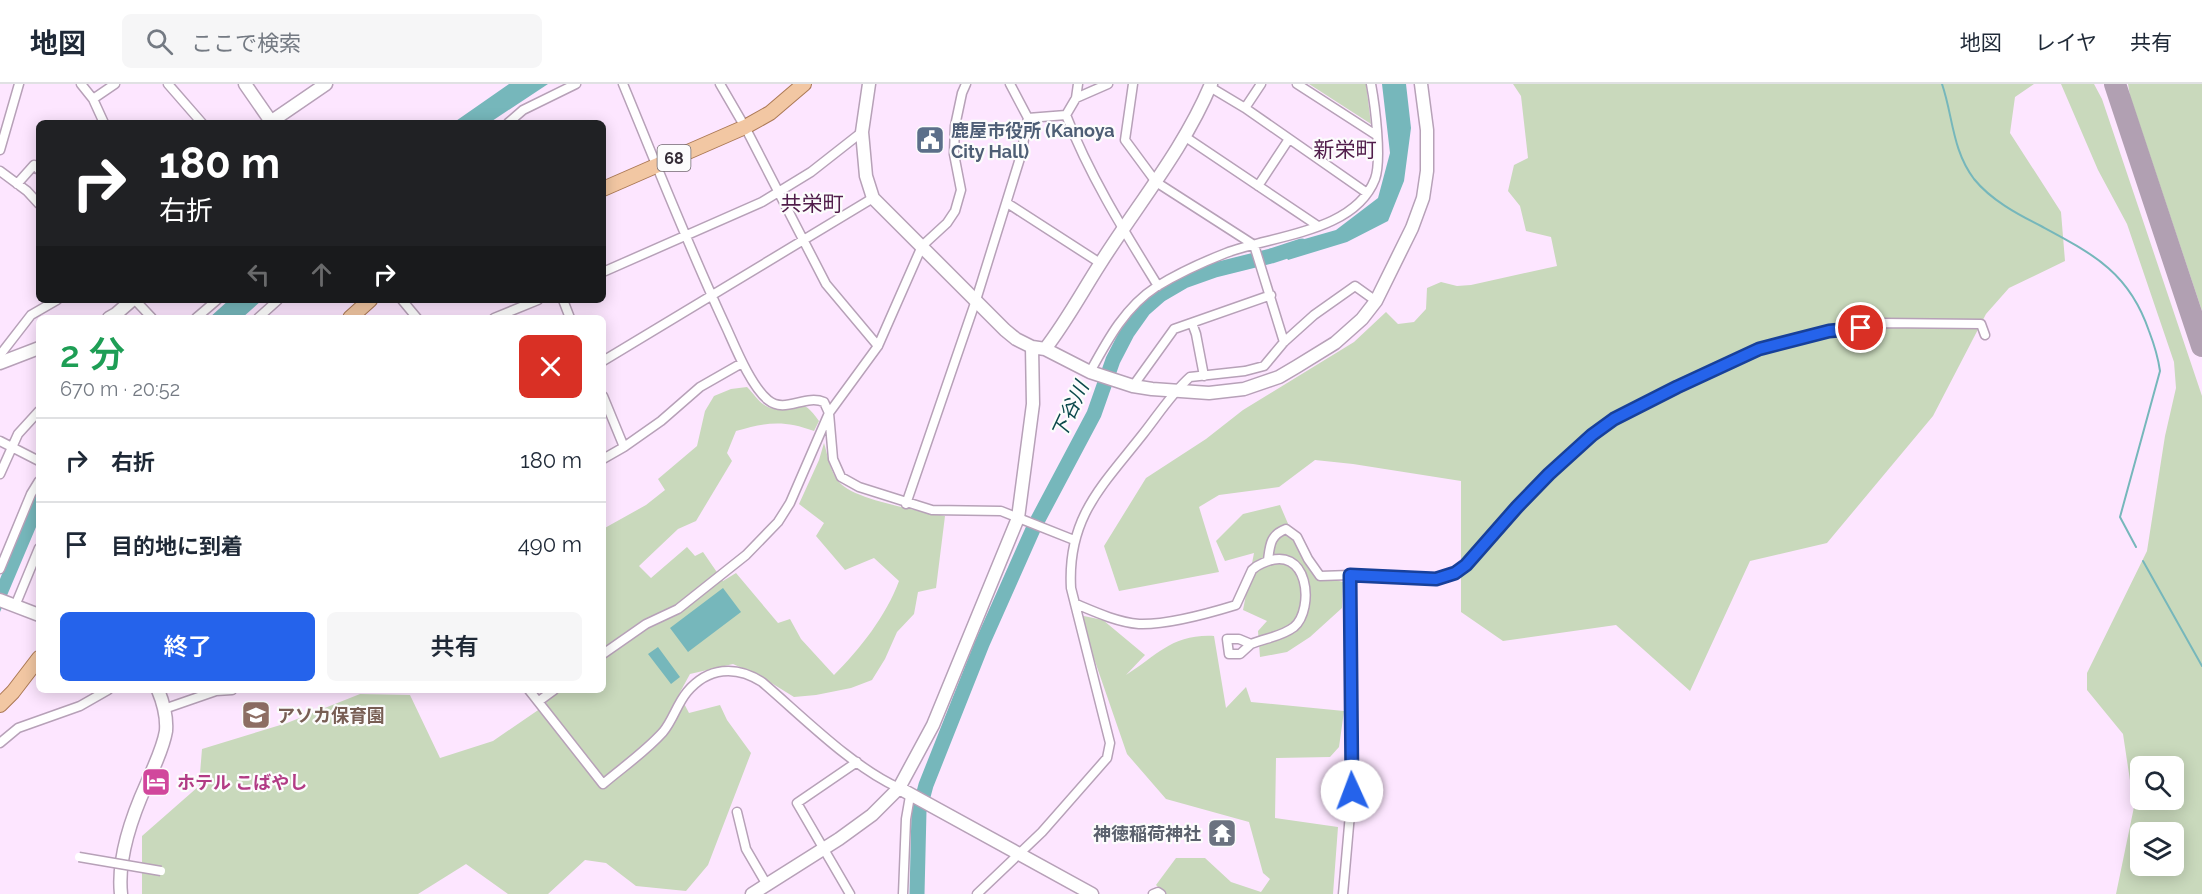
<!DOCTYPE html>
<html lang="ja">
<head>
<meta charset="utf-8">
<style>
  :root { --surface:#fff; --page:#f6f6f7; --text:#1f2937; --muted:#747a83; --line:#e0e1e3; --accent:#2563eb }
  body { margin:0; font-family:Raleway,"Noto Sans JP",sans-serif; background:var(--page); color:var(--text); height:100vh; display:flex; flex-direction:column; font-size:22px; white-space:nowrap }
  * { box-sizing:border-box; margin:0 }
  p { font-size:20px; color:var(--muted) }
  .icon { flex:none; width:33px; height:33px; fill:none; stroke:currentColor; stroke-width:2; stroke-linecap:round; stroke-linejoin:round }
  .map { position:relative; flex:1; overflow:hidden }
  .panel { position:absolute; left:36px; top:231px; width:570px; height:378px; display:flex; flex-direction:column; background:var(--surface); border-radius:9px; box-shadow:0 3px 15px #0003 }
  .panel>* { flex:none }
  .top-card { position:absolute; left:36px; top:36px; width:570px; height:183px; border-radius:9px; box-shadow:0 3px 15px #0003; background:#202124; color:#fff; overflow:hidden }
  .fabs { position:absolute; left:2130px; top:672px; display:grid; gap:12px }
  .fabs a { display:grid; place-items:center; width:54px; height:54px; border-radius:9px; background:var(--surface); box-shadow:0 3px 15px #0003; font-size:30px }
  .pin { position:absolute; display:grid; place-items:center; width:51px; height:51px; color:#fff; margin:-26px; border:3px solid #fff; border-radius:50%; box-shadow:0 2px 6px #0007 }
  .me { position:absolute; width:66px; margin:-33px; rotate:358deg; stroke-linejoin:round; filter:drop-shadow(0 0 4px #0008) }
  .turn { display:flex; align-items:center; gap:21px; height:126px; padding:0 24px; font-size:27px }
  .turn .icon { width:78px; height:78px; stroke-width:2.5 }
  .turn b { display:block; font-size:42px; line-height:51px }
  .lanes { display:flex; align-items:center; height:57px; padding:0 24px; background:#0003; justify-content:center; gap:30px; direction:ltr }
  .lanes .off { opacity:.35 }
  .round { display:grid; place-items:center; flex:none; width:63px; height:63px; border-radius:9px; background:var(--page) }
  .summary { display:flex; align-items:center; justify-content:space-between; height:102px; padding:0 24px }
  h1 { font-size:36px; font-weight:600; line-height:45px; color:#1e9e55 }
  .action { display:flex; gap:12px; margin-top:auto; padding:12px 24px }
  .action a { flex:1; height:69px; border-radius:9px; background:var(--accent); color:#fff; font-size:24px; font-weight:600; line-height:69px; text-align:center }
  .action a+a { background:var(--page); color:var(--text) }
  ul { padding:0; list-style:none }
  li { display:flex; align-items:center; gap:18px; height:84px; padding:0 24px; border-top:2px solid var(--line) }
  li div { flex:1 }
  li b { display:block; font-size:22px }
  li em { font-style:normal }
  header { display:flex; align-items:center; gap:36px; box-sizing:border-box; height:84px; padding:0 30px; background:var(--surface); border-bottom:2px solid var(--line) }
  header strong { font-size:28px }
  nav { display:flex; gap:33px; margin-inline-start:auto; font-size:21px }
  .search { width:420px; height:54px; background:var(--page); display:flex; align-items:center; gap:15px; box-sizing:border-box; padding:0 21px; border-radius:9px; color:var(--muted); font-size:22px }
  .map>svg:first-child { display:block }
  .green { fill:#c9d9bc; fill-rule:evenodd }
  .water { fill:#76b7bb }
  .lines { fill:none; stroke-linecap:round; stroke-linejoin:round }
  .stream { stroke:#76b7bb; stroke-width:2 }
  .river { stroke:#76b7bb; stroke-width:15 }
  .taxiway { stroke:#b1a0b2; stroke-width:22 }
  .street-casing { stroke:#b7a1b8; stroke-width:11 }
  .secondary-casing { stroke:#b7a1b8; stroke-width:15 }
  .primary-casing { stroke:#ab7955; stroke-width:16 }
  .street { stroke:#fff; stroke-width:8 }
  .secondary { stroke:#fff; stroke-width:12 }
  .primary { stroke:#f2c7a3; stroke-width:14 }
  .street-bridge-casing { stroke:#b7a1b8; stroke-width:11; stroke-linecap:butt }
  .street-bridge { stroke:#fff; stroke-width:8 }
  .route-casing { stroke:#184099; stroke-width:15 }
  .route { stroke:#2563eb; stroke-width:10 }
  .labels { text-anchor:middle; dominant-baseline:central; stroke-width:4.5; stroke-linejoin:round; paint-order:stroke }
  .shield { fill:#fcfcfc; stroke:#716a71; stroke-width:1.5 }
  .shield-label { font-size:16px; font-weight:bold; fill:#352c36 }
  .service-label { font-size:18px; font-weight:bold; fill:#4e5e75; stroke:#fcfcfc; text-anchor:start }
  .education-label { font-size:18px; font-weight:bold; fill:#785e54; stroke:#fcfcfc; text-anchor:start }
  .hotel-label { font-size:18px; font-weight:bold; fill:#b23c85; stroke:#fcfcfc; text-anchor:start }
  .worship-label { font-size:18px; font-weight:bold; fill:#5b616d; stroke:#fcfcfc; text-anchor:end }
  .water-label { font-size:20px; font-style:italic; fill:#0c494c; stroke:#fcfcfc }
  .quarter-label { font-size:21px; fill:#511d4b; stroke:#fcfcfc }
</style>
</head>
<body>
<header>
<strong>地図</strong>
<div class="search"><svg class="icon" aria-label="search" viewBox="0 0 24 24"><circle cx="10" cy="10" r="6"/><path d="M15 15l6 6"/></svg>ここで検索</div>
<nav><a>地図</a><a>レイヤ</a><a>共有</a></nav>
</header>
<div class="map">
<svg width="2202" height="810" viewBox="0 0 2202 810">
  <rect width="100%" height="100%" fill="#fde6ff"/>
  <path class="green" d="M1309 0H1366L1371 40Z
    M1513 0H2034L2015 13 2010 49 2061 128 2065 177 2009 204 1986 230 1933 332 1827 459 1750 477 1690 607 1616 541 1503 557 1461 528V397L1353 380 1315 376 1279 403 1219 411 1199 423 1219 488 1119 507 1104 462 1146 394 1206 355 1243 326 1354 258 1386 228 1398 240 1414 238 1426 225 1427 204 1441 198 1457 202 1471 201 1557 182 1551 153 1526 147 1520 122 1508 107 1514 81 1528 74 1521 12Z
    M2061 0H2094L2102 15 2202 312V810H2116L2134 723 2123 650 2087 606V589L2147 467 2165 352 2176 304 2174 278 2127 140 2098 86ZM2174 682V716H2140V682ZM2174 748V782H2140V748Z
    M2128 0H2202V227L2130 12Z
    M747 303C755 311 760 321 771 324 797 332 797 305 819 337L814 347C784 336 767 338 736 347L727 369 732 377 696 437 678 445 639 482 651 494 687 463 695 472 703 468 723 497 736 489 778 539 790 535 801 555 834 591C860 565 886 532 899 497L874 474 845 486 816 452 824 439 799 420 819 376 824 359C828 372 830 388 839 398 854 416 921 427 945 432L936 504 918 508 914 530 897 548 885 575 872 596 851 604 816 611 794 613 760 592 733 580 690 590 679 610 689 629 720 621 727 636 751 669 708 781 686 807 636 802 606 779 585 776 548 810H508L466 780 418 810H142V752L199 702 202 665 287 639 360 610 410 611 440 674 493 657 547 620 537 606H603V445L646 421 665 406 658 395 697 362 705 327 714 312 731 305Z
    M1280 421 1295 456 1320 492 1343 498 1342 524 1310 553 1287 568 1260 573 1258 547 1267 537 1243 526 1254 469 1225 477 1216 457 1243 430Z
    M1079 531 1103 536 1145 571 1126 591C1158 571 1172 550 1214 552L1226 624 1246 603 1251 618 1344 627 1339 663 1330 673 1276 674 1275 734 1338 743 1333 810H1165L1156 801 1176 774H1205L1231 798 1261 808 1270 795 1263 789 1249 738 1166 715 1127 670Z"/>
  <path class="water" d="M509 0H548L489 39H453Z
    M1382 0H1406L1411 44 1404 97 1388 137 1347 158 1288 176 1280 162 1336 146 1378 114 1390 69Z
    M229 216H262L242 234H209Z
    M39 402V436L0 528V495L33 413Z
    M723 504 741 528 688 568 670 544Z
    M658 563 680 593 671 600 648 570Z"/>
  <g class="lines">
    <path class="stream" d="M1942 0C1953 32 1952 66 1974 95 1991 116 2017 130 2041 142 2093 170 2129 188 2149 247 2154 260 2158 273 2160 287L2120 433 2136 463
      M2143 477 2202 582"/>
    <path class="river" d="M917 810 919 727 926 701 982 560 1034 443 1094 330 1113 276 1127 249 1144 225 1160 211 1184 197 1215 186 1271 172 1302 162"/>
    <path class="taxiway" d="M2115 0 2202 262"/>
    <g class="street-casing">
      <path id="street" d="M81 0 93 15
        M168 0 202 39
        M623 0C657 82 689 164 727 245 736 265 751 302 768 316 785 330 805 310 824 318L829 329 833 375 841 393 859 403 932 426 1001 427 1074 456
        M720 0 745 43 826 200 878 262
        M1078 0 1076 14 1066 31C1089 91 1124 147 1158 202
        M1133 0 1125 56 1156 98 1254 161 1284 258
        M1297 0 1376 51
        M1210 3 1245 24 1367 109
        M1076 14 1108 0
        M1245 24 1261 0
        M1028 34 1066 31
        M104 39 93 15 115 0
        M508 39 523 26 576 0
        M1184 52 1318 142
        M0 66 19 0
        M0 87 27 107 39 120
        M17 100 34 81 39 86
        M1258 102 1289 55
        M1007 119 1100 179
        M603 188 762 118 811 88 862 48
        M135 216 152 234
        M402 216 417 234
        M563 216 570 234
        M196 234 217 216
        M258 234 278 216
        M494 234 538 216
        M1192 239 1196 250 1204 292
        M0 271 31 231 57 216
        M603 277 873 114
        M1090 288C1107 257 1125 223 1156 203 1177 190 1203 178 1226 169 1272 151 1354 149 1375 95 1382 76 1375 21 1371 0
        M1133 302 1174 245 1271 211
        M603 312 624 363
        M0 357 39 377
        M603 375 624 363 661 337 700 303 742 279
        M0 390 18 350 39 327
        M906 420 976 216 1021 71 1028 34 1010 0
        M1268 476C1270 461 1270 451 1286 445L1297 453 1308 475 1320 492 1350 491 1436 495 1455 489 1466 481 1517 423 1592 351 1614 335 1677 303 1759 265 1829 247 1883 239 1981 240 1985 251
        M0 485 31 410 39 397
        M1076 520C1095 528 1117 538 1139 540 1166 541 1210 529 1236 521L1252 486C1256 482 1258 481 1263 479 1309 458 1315 525 1294 543 1281 553 1265 554 1251 560L1239 555H1227L1229 570H1240L1251 560
        M15 522 39 464
        M603 570 646 540 678 525 746 471 778 438 790 419 829 329 878 262 922 162 947 139 955 127 961 106 954 70 955 42 962 9 966 0
        M529 606 603 700C623 683 645 668 663 648 673 636 677 620 687 608 708 583 736 581 762 598 802 632 852 683 899 704
        M539 617 554 606
        M164 625 216 607 232 606
        M0 659 18 644 80 622 108 606
        M737 728 746 765 767 801
        M850 810 797 719 857 678
        M903 810 906 735 910 712
        M977 810 1042 748 1107 674 1110 659 1071 504C1067 433 1103 401 1143 350 1158 331 1172 309 1190 293L1245 287 1264 282 1284 258 1314 231 1355 202 1376 217
        M1153 810 1158 808 1161 810
        M1343 810 1352 707 1350 491"/>
    </g>
    <g class="secondary-casing">
      <path id="secondary" d="M245 0 272 39
        M869 0 862 48 866 92 873 114 1005 246 1016 255 1032 263 1045 265 1090 288 1133 302 1152 305 1209 309 1244 305 1279 293 1296 283 1335 259 1362 235 1376 217 1412 144 1423 114 1427 87V46L1421 0
        M269 39 326 0
        M109 234 116 230 132 216
        M1045 265C1066 238 1082 208 1100 180 1137 121 1184 65 1211 0
        M0 279 39 264
        M0 516 39 531
        M899 704 1092 810
        M121 810C117 773 132 732 147 699 154 682 163 665 166 647 167 634 163 618 158 606
        M752 810 839 755 872 731 899 704 933 641 1018 434 1033 320 1032 263"/>
    </g>
    <g class="primary-casing">
      <path id="primary" d="M603 105 745 43 770 29 804 0
        M350 234 370 216
        M0 621 13 608 39 574"/>
    </g>
    <use href="#street" class="street"/>
    <use href="#secondary" class="secondary"/>
    <use href="#primary" class="primary"/>
    <g class="street-bridge-casing">
      <path id="street-bridge" d="M79 773 161 787"/>
    </g>
    <use href="#street-bridge" class="street-bridge"/>
  </g>
  <g class="lines">
    <g class="route-casing">
      <path id="route" d="M1352 707 1350 491 1436 495 1455 489 1466 481 1517 423 1549 390 1592 351 1614 335 1677 303 1759 265 1829 247 1861 244"/>
    </g>
    <use href="#route" class="route"/>
  </g>
  <defs>
    <g id="civic-square" transform="scale(1.5)"><rect x="-9" y="-9" width="18" height="18" rx="4" fill="#5c6f8a" stroke="#fcfcfc"/><path d="M-.6-6.5H3V-4.5H.6V-3L4-1V1h2V6H-6V1h2V-1L-.6-3ZM-1.2 2.5V6h2.4V2.5Z" fill="#fff"/></g>
    <g id="school-square" transform="scale(1.5)"><rect x="-9" y="-9" width="18" height="18" rx="4" fill="#8d6e63" stroke="#fcfcfc"/><path d="M0-5L7-2L0 1L-7-2ZM-4 1L0 2.5L4 1V4Q0 6-4 4Z" fill="#fff"/></g>
    <g id="hotel-square" transform="scale(1.5)"><rect x="-9" y="-9" width="18" height="18" rx="4" fill="#d1479c" stroke="#fcfcfc"/><path d="M-6-4.5h1.5V1H6V5H4.5V3h-9V5H-6ZM-4 0a1.8 1.8 0 1 1 3.6 0ZM.5 0V-2.5h3Q6-2.5 6 0Z" fill="#fff"/></g>
    <g id="temple-square" transform="scale(1.5)"><rect x="-9" y="-9" width="18" height="18" rx="4" fill="#6b7280" stroke="#fcfcfc"/><path d="M0-6L5-2H3V0L6.5 2.5H4V6H1.5V3h-3V6H-4V2.5H-6.5L-3 0V-2H-5Z" fill="#fff"/></g>
  </defs>
  <g fill-rule="evenodd">
    <use href="#civic-square" x="930" y="56"/>
    <use href="#school-square" x="256" y="631"/>
    <use href="#hotel-square" x="156" y="698"/>
    <use href="#temple-square" x="1222" y="749"/>
  </g>
  <g class="labels">
    <rect class="shield" x="657.5" y="61" width="33" height="26" rx="4.5"/>
    <g class="shield-label">
      <text x="674" y="74">68</text>
    </g>
    <g class="service-label">
      <text x="951" y="46">鹿屋市役所 (Kanoya<tspan x="951" dy="21">City Hall)</tspan></text>
    </g>
    <g class="education-label">
      <text x="277" y="631">アソカ保育園</text>
    </g>
    <g class="hotel-label">
      <text x="177" y="698">ホテル こばやし</text>
    </g>
    <g class="worship-label">
      <text x="1201" y="749">神徳稲荷神社</text>
    </g>
    <g class="water-label">
      <text transform="translate(1070 326) rotate(-65)">下谷川</text>
    </g>
    <g class="quarter-label">
      <text x="1345" y="65">新栄町</text>
      <text x="812" y="119">共栄町</text>
    </g>
  </g>
</svg>
<div class="fabs">
<a><svg class="icon" aria-label="search" viewBox="0 0 24 24"><circle cx="10" cy="10" r="6"/><path d="M15 15l6 6"/></svg></a>
<a><svg class="icon" aria-label="layers" viewBox="0 0 24 24"><path d="M12 4l9 5-9 5-9-5zM3 14l9 5 9-5"/></svg></a>
</div>
<div class="pin" style="left:1861px;top:244px;background:#d93025"><svg class="icon" aria-label="arrive" viewBox="0 0 24 24"><path d="M6 21V4h12l-3 4 3 4H6"/></svg></div>
<svg class="me" style="left:1352px;top:707px" viewBox="-20 -20 40 40"><circle r="19" fill="#fff"/><path d="M0-13L10 11 0 6-10 11z" fill="#2563eb"/></svg>
<div class="top-card">
<div class="turn"><svg class="icon" aria-label="right" viewBox="0 0 24 24"><path d="M7 20v-9h11M14 6l5 5-5 5"/></svg><div><b>180 m</b>右折</div></div>
<div class="lanes"><svg class="icon off" aria-label="left" viewBox="0 0 24 24"><path d="M17 20v-9H6M10 6l-5 5 5 5"/></svg><svg class="icon off" aria-label="ahead" viewBox="0 0 24 24"><path d="M12 20V5M6 11l6-6 6 6"/></svg><svg class="icon" aria-label="right" viewBox="0 0 24 24"><path d="M7 20v-9h11M14 6l5 5-5 5"/></svg></div>
</div>
<section class="panel">
<div class="summary"><div><h1>2 分</h1><p>670 m · 20:52</p></div><a class="round" style="background:#d93025;color:#fff"><svg class="icon" aria-label="close" viewBox="0 0 24 24"><path d="M6 6l12 12M18 6L6 18"/></svg></a></div>
<ul>
<li><svg class="icon" aria-label="right" viewBox="0 0 24 24"><path d="M7 20v-9h11M14 6l5 5-5 5"/></svg><div><b>右折</b></div><em>180 m</em></li>
<li><svg class="icon" aria-label="arrive" viewBox="0 0 24 24"><path d="M6 21V4h12l-3 4 3 4H6"/></svg><div><b>目的地に到着</b></div><em>490 m</em></li>
</ul>
<div class="action"><a>終了</a><a>共有</a></div>
</section>
</div>
</body>
</html>
